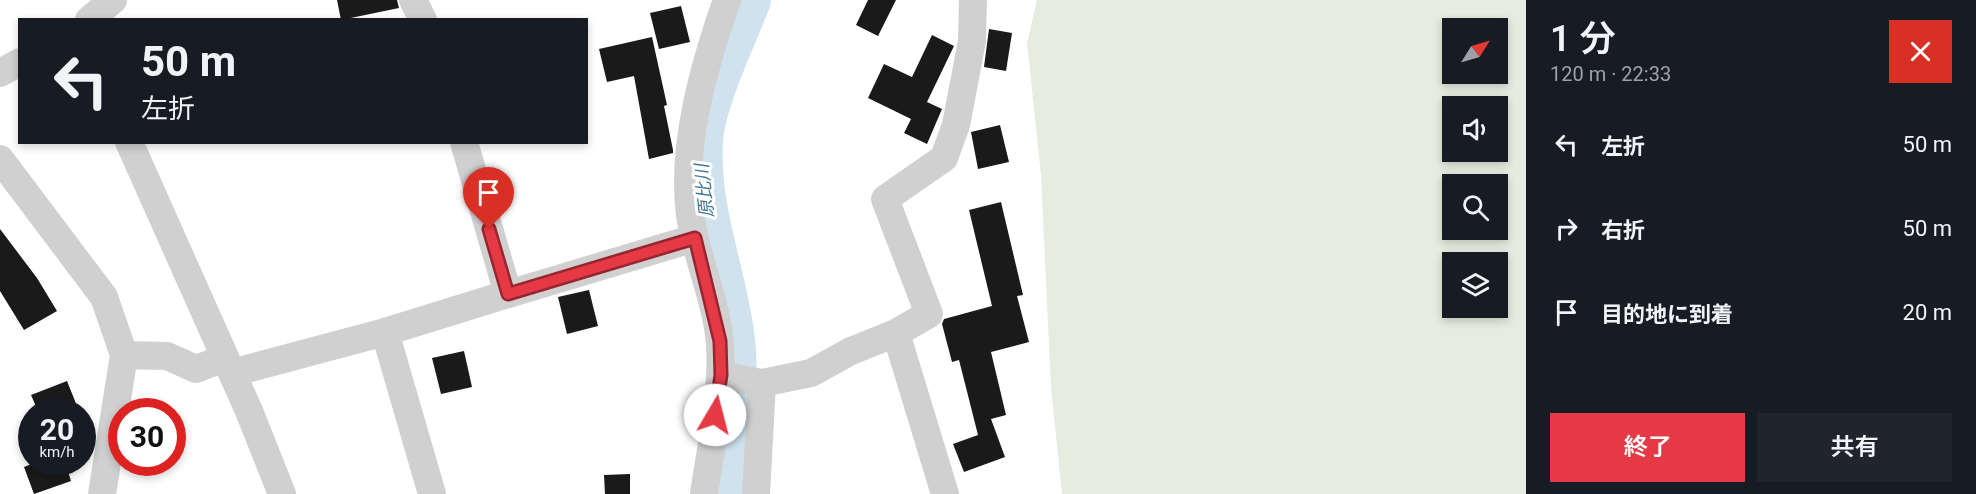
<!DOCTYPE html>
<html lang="ja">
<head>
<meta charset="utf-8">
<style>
  :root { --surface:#171b24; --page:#20242c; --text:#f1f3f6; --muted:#9ea1a6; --accent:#e63946 }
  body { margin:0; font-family:Roboto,"Noto Sans JP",sans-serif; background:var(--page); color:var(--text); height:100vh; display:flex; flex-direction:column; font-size:22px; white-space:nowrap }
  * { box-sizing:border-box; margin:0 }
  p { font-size:20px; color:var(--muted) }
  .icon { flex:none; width:33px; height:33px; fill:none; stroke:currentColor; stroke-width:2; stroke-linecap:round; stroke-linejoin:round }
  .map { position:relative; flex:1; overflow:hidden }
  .sheet { display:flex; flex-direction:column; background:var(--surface); width:450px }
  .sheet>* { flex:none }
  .guide { position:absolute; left:18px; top:18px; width:570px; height:126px; border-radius:0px; box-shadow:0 3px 9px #0003; background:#171b24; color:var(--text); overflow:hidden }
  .needle { width:39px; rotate:53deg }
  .tools { position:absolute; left:1442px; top:18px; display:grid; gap:12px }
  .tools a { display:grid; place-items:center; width:66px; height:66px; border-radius:0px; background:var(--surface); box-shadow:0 3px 9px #0003; font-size:30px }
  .speed { position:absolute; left:18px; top:398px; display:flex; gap:12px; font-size:30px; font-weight:700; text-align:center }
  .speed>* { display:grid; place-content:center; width:78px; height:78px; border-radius:50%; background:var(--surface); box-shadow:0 3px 9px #0003; line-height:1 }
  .speed small { font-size:15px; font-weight:400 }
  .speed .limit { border:9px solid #d22; background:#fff; color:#111 }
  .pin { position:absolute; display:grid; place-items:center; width:51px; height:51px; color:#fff; margin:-62px -26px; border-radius:50% 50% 50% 0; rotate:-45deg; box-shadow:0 0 6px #0007 }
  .pin .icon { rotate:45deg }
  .me { position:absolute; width:66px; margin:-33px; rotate:8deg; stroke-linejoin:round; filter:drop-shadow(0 0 4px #0008) }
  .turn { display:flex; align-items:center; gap:21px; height:126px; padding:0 24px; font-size:27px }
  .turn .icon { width:78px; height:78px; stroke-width:2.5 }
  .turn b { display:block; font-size:42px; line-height:51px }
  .round { display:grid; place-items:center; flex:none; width:63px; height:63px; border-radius:0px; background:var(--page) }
  .summary { display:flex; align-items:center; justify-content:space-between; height:102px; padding:0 24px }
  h1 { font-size:36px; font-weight:600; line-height:45px }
  .button { display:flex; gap:12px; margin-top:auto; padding:12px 24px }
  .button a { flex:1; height:69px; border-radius:0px; background:var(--accent); color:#fff; font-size:24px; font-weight:600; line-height:69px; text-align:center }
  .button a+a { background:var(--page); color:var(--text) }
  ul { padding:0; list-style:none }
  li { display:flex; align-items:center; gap:18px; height:84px; padding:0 24px }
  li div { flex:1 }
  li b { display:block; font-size:22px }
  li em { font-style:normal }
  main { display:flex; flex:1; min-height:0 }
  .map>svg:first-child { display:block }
  .green { fill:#e6ecdf; fill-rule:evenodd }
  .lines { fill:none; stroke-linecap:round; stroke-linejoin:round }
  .river { stroke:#cfe2ee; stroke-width:44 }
  .building { fill:#1a1a1a }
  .minor { stroke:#d0d0d0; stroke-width:28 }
  .route-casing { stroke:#96252e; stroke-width:15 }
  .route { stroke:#e63946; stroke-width:10 }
  .labels { text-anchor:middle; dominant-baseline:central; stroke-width:6; stroke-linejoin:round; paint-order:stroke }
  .water-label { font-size:18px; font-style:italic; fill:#3f7597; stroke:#fff }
</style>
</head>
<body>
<main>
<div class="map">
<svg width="1526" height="494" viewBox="0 0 1526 494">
  <rect width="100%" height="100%" fill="#fff"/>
  <path class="green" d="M1037 0H1526V494H1062L1051 388 1041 175 1027 43ZM1452 28H1497V74H1452ZM1452 106H1497V152H1452ZM1452 184H1497V230H1452ZM1452 262H1497V308H1452Z"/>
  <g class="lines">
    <path class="river" d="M720 494C729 441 739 394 733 340 725 272 697 212 701 142 702 104 735 37 749 0"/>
  </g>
  <path class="building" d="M337 0H397L399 8 341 20Z
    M868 0H896L878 36 856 25Z
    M681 6 690 42 659 49 650 13Z
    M989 29 1012 33 1006 71 984 67Z
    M932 35 954 46 927 102 942 109 927 144 904 133 911 119 868 98 884 64 912 77Z
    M652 37 667 105 664 106 673 150V153L649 159 634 76 607 82 599 49Z
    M1000 125 1009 162 978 169 971 132Z
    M1001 202 1023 295 1017 296 1029 342 991 352 1006 415 991 419 1005 457 964 472 953 444 978 435 959 360 952 362 942 324 944 319 992 306 969 210Z
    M0 229 37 278 57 311 24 330 0 291Z
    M589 290 598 326 567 334 558 297Z
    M464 351 472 387 441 394 432 358Z
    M67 381 79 411H38L31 395Z
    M37 462H65L71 481 34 494 24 467Z
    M630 474V494H605L604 475Z"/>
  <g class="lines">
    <path class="minor" d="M413 0 423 20
      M89 20 113 0
      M0 73 20 62
      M129 142 249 411 282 494
      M0 159 104 297 124 355 102 494
      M508 294 695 238
      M385 332 432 494
      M124 355 167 356 196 369 225 358
      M232 373 385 332 508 294 464 142
      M721 375 762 383 756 494
      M762 383 811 373 851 351 896 333
      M704 494C711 445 723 394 720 344 717 302 696 257 690 215 681 146 704 65 727 0
      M945 494 896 333 929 314 885 199 944 158 956 125 972 41 973 0"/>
  </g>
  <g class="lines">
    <g class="route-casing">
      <path id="route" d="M489 229 508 294 695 238 720 341 721 375 715 415"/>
    </g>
    <use href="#route" class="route"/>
  </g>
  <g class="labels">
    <g class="water-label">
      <text transform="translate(704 191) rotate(-96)">原比川</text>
    </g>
  </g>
</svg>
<div class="tools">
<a><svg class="needle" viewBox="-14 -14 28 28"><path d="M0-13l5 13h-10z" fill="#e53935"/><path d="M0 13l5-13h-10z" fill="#9ea1a6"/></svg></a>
<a><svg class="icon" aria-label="sound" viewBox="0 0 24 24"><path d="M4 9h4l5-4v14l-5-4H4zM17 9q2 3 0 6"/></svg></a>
<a><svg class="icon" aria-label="search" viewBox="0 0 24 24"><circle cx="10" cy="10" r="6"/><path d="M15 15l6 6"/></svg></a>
<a><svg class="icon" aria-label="layers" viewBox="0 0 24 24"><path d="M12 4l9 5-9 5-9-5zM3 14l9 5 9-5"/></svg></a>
</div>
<div class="speed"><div>20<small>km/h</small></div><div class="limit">30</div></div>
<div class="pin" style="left:489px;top:229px;background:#d93025"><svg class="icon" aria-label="arrive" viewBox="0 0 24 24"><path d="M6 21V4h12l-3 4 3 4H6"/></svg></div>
<svg class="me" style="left:715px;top:415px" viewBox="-20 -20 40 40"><circle r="19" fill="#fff"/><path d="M0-13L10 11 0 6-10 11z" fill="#e63946"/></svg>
<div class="guide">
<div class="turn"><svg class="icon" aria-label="left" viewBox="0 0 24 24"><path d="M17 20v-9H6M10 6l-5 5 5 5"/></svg><div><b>50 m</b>左折</div></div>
</div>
</div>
<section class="sheet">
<div class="summary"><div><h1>1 分</h1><p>120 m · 22:33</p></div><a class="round" style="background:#d93025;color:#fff"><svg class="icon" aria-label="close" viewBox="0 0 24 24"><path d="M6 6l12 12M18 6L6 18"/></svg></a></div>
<ul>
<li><svg class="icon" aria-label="left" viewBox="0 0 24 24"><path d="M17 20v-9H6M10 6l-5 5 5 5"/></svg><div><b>左折</b></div><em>50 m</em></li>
<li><svg class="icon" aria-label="right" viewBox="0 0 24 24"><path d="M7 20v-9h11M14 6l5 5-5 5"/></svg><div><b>右折</b></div><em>50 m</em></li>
<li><svg class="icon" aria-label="arrive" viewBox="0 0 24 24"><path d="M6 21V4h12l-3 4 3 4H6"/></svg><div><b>目的地に到着</b></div><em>20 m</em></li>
</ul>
<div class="button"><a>終了</a><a>共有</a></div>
</section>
</main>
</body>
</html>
